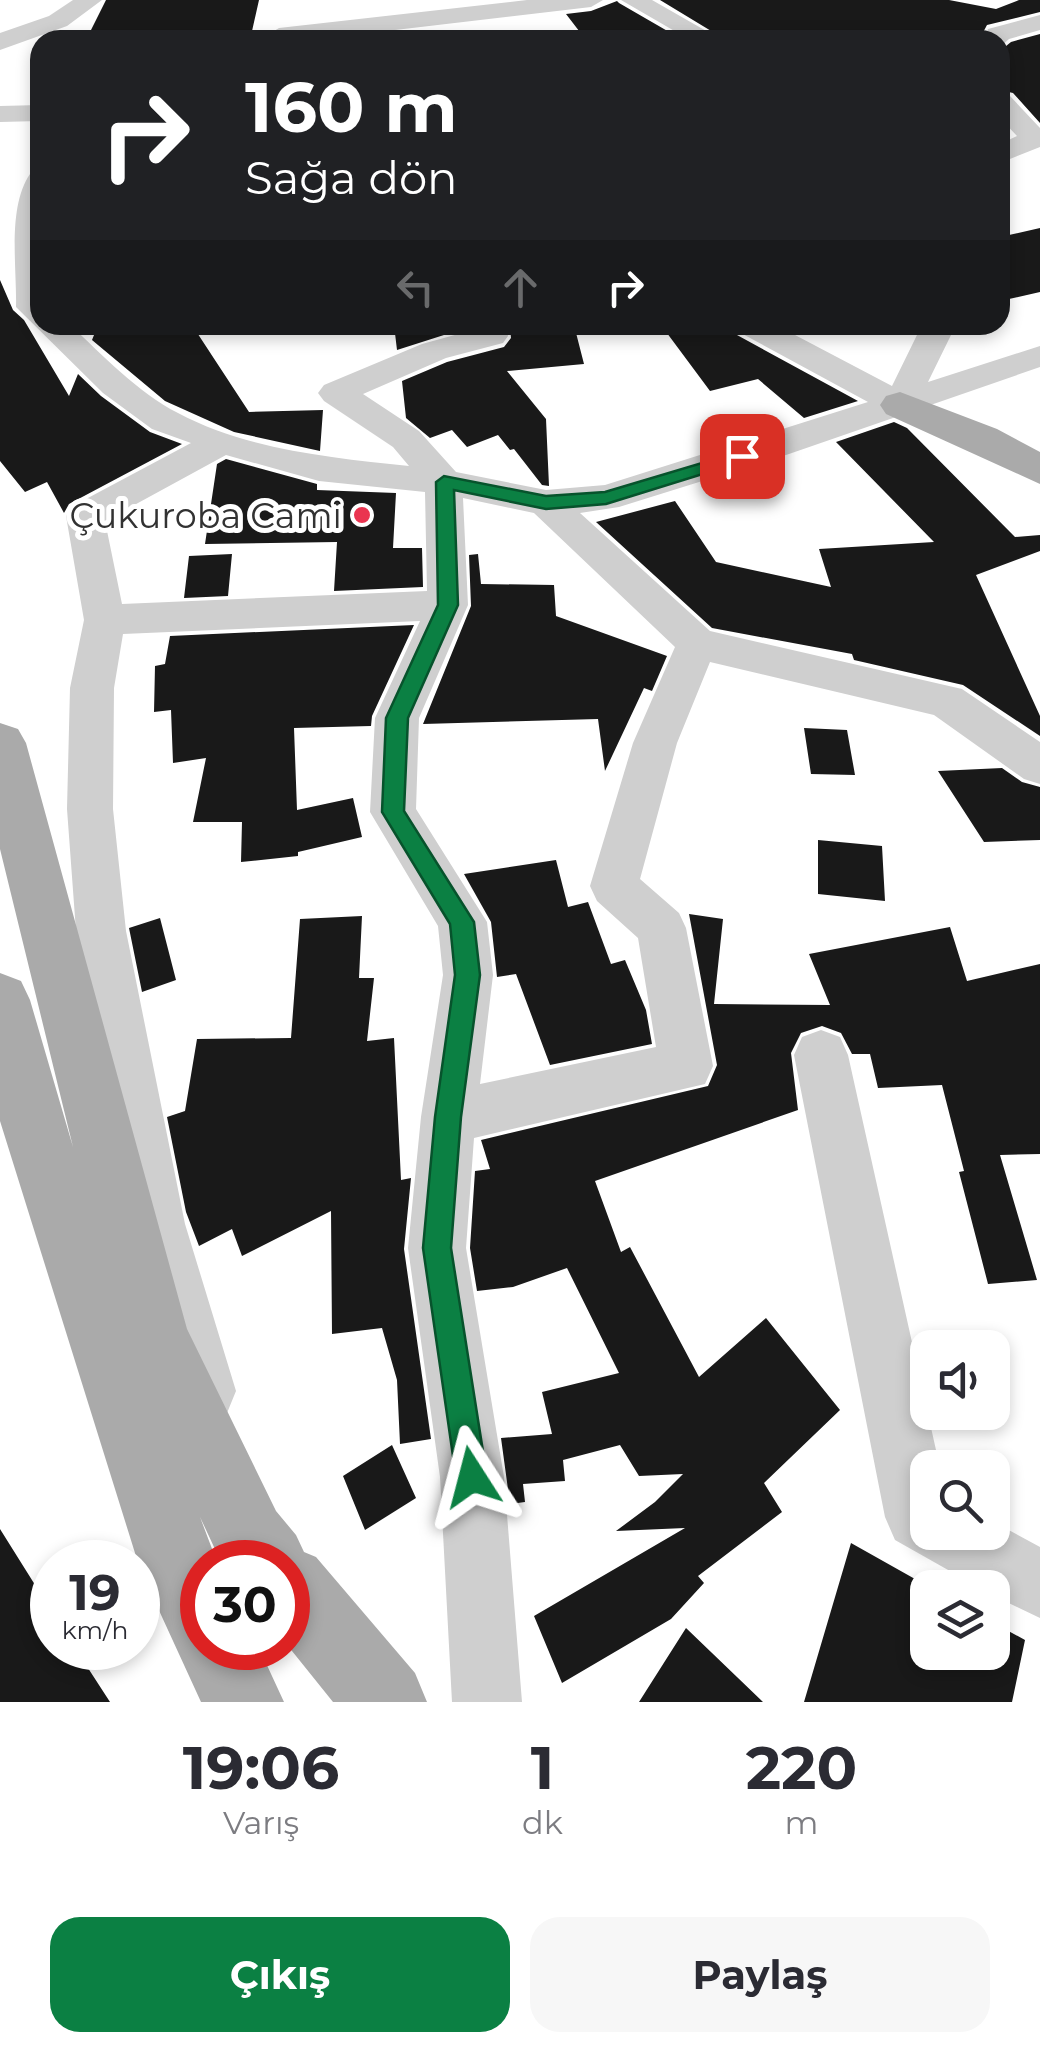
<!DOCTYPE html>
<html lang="tr">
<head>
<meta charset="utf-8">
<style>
  :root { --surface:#fff; --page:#f7f7f7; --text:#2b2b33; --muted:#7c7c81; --accent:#0b8043 }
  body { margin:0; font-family:Montserrat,sans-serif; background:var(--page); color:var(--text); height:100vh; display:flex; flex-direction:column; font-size:38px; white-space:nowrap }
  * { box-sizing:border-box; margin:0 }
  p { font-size:32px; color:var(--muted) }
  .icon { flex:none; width:55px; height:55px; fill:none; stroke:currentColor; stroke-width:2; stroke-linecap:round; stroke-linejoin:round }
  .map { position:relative; height:1702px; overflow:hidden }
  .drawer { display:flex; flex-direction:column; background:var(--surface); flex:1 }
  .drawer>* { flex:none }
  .guide { position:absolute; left:30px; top:30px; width:980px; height:305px; border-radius:30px; box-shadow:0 5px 15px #0003; background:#202124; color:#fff; overflow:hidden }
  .tools { position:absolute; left:910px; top:1330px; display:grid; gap:20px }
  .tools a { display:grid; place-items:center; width:100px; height:100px; border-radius:20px; background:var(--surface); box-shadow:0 5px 15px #0003; font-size:50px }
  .speed { position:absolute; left:30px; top:1540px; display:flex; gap:20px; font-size:50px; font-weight:700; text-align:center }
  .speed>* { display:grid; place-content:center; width:130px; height:130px; border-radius:50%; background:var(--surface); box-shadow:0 5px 15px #0003; line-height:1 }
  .speed small { font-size:25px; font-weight:400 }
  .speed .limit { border:15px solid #d22; background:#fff; color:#111 }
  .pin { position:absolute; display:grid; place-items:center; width:85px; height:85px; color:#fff; margin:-42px; border-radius:20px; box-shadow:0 5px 15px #0006 }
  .me { position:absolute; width:110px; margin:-55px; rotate:351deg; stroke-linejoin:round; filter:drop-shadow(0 0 8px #0008) }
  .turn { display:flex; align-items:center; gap:35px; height:210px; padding:0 50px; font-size:45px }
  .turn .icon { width:130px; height:130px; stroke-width:2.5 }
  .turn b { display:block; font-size:70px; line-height:85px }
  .lanes { display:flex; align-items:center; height:95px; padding:0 50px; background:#0003; justify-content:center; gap:50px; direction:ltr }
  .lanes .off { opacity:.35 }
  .eta { display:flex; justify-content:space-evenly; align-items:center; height:170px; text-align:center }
  .eta b { font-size:60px; font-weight:700; line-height:70px }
  .action { display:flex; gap:20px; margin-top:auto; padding:20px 50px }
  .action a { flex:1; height:115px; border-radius:30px; background:var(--accent); color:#fff; font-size:40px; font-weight:700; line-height:115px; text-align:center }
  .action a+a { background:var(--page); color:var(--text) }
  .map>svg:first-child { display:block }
  .building { fill:#191919 }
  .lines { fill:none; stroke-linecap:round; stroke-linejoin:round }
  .minor { fill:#cfcfcf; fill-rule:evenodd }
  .major { fill:#aaa; fill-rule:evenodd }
  .route { fill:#0b8043; stroke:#07532c; stroke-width:2.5 }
  .poi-dot { fill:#ea3450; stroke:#fff; stroke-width:4 }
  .labels { text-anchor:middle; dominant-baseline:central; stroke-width:10; stroke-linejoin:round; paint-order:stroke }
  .poi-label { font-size:35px; fill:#323232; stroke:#fff; text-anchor:end }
</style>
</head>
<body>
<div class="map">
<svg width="1040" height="1702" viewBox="0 0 1040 1702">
  <rect width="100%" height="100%" fill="#fff"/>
  <path class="building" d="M106 0H259L250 40H86Z
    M660 0H949L996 9 1019 0H1040V12L987 25 979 40H726Z
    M617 1 619 3 683 40H586L566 14 591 11Z
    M1040 34V123L1013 93 1000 90V51L1011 42Z
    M1040 228V292L1000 301V237Z
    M0 280 13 310 24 320 69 396 78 374 101 396 150 432 182 444 69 504 64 513 47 482 25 492 0 461Z
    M98 325H192L249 412 323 410 320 451 234 432 165 401 92 340Z
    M394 325H468L469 327 397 350Z
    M510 325H574L584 364 507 371 546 419 549 486 542 485 514 449 510 450 498 435 467 447 452 430 430 438 406 418 402 381 447 362 504 347 511 338Z
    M661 325H730L737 335 858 401 804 418 758 379 710 391Z
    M894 422 907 428 1015 537 1040 535V551L976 575 1040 716V736L963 685 854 660 852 654 712 628 596 522 675 501 716 562 831 587 819 549 934 542 836 442Z
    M226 459 317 484V490L396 493 393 548H422L423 587 334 591 337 542 205 544 217 464Z
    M232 554 228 596 184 598 189 556Z
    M478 554 481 584 554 585 556 616 667 656 652 691 644 688 605 771 598 719 423 724 471 606 469 555Z
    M414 625 372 716 371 726 294 728 297 810 353 798 362 837 298 852V856L241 862 242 822H193L206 758 173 763 171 710 154 712 155 666 165 664 170 636Z
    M804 728 847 730 855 775 811 774Z
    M1002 768 1022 782 1040 787V840L984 842 938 771Z
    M818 840 882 846 885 901 818 894Z
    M556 860 568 907 588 902 611 964 625 960 646 1010 652 1044 550 1065 516 974 497 977 491 922 464 874Z
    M689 914 723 919 714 1004 830 1005 809 954 950 927 967 981 1040 964V1154L1000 1155 1037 1280 988 1284 959 1172 964 1171 942 1085 878 1088 870 1054H852L841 1033 822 1026 801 1033 791 1053 798 1110 595 1181 621 1252 630 1247 699 1377 766 1318 840 1410 764 1483 782 1512 698 1576 704 1583 671 1619 562 1683 534 1616 685 1528 616 1531 655 1502 683 1474 639 1476 620 1445 563 1460 565 1481 523 1484 525 1502 510 1504 501 1438 552 1434 542 1392 619 1373 567 1268 513 1287 477 1291 470 1248 475 1171 490 1169 481 1140 708 1086 717 1065Z
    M362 916 359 978H374L367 1041 394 1038 401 1180 411 1178 404 1249 431 1439 400 1444 397 1380 382 1328 332 1334 331 1211 242 1256 232 1229 199 1246 186 1212 167 1117 185 1111 197 1039 291 1038 300 919Z
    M160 918 176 980 142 992 129 928Z
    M392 1445 416 1498 365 1530 343 1476Z
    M0 1529 52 1612V1648H75L110 1702H0Z
    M851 1543 931 1588H928V1652H992V1622L1025 1640 1012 1702H804Z
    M686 1628 763 1702H639Z"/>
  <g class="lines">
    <path class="minor" d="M73 0H102L67 26 0 50V33L49 16Z
      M527 0H603L591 7 310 40H269L266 36 279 28Z
      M621 0H652L722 40H690Z
      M1040 15V30L1009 39 1000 47V40H983L988 29Z
      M1000 94 1010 96 1040 128V147L1000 163V144L1017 136 1000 118Z
      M40 105V121L0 122V106Z
      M40 171V325H70C104 356 137 392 178 413 247 450 333 458 409 466L393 447 324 401 318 393 324 385 422 344 473 330 472 325H506L508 336 503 343 446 358 363 394 419 431 456 472 546 490 605 485 868 402 739 332 734 325H776L892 386 917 335 915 325H949L951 335 928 382 1040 346V367L789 454 619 507 580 513 710 631 962 689 1040 742V784L1024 779 934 715 710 662 677 743 640 879 679 913 686 928 713 1066 705 1084 474 1138 466 1248 504 1477 522 1702H452L440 1477 408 1248 421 1117 443 975 438 926 370 812 375 718 420 621 123 634 114 688 113 809 126 931 185 1224 236 1391 227 1413 205 1422 183 1413 174 1391 127 1224 76 931 67 809 70 688 84 620 66 516 71 507 191 443 152 429 103 393 16 307C17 267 7 208 30 174ZM226 455 319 481 425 492 427 591 122 604 105 521ZM463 498 534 513 675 647 633 743 590 886 597 901 638 938 656 1047 480 1084 493 975 487 922 416 809 419 718 468 605Z
      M821 1030 840 1037 848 1055 940 1468H928V1532H992V1521L1040 1547V1618L992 1595V1588H980L895 1540 885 1517 794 1055 802 1037Z"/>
    <path class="major" d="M900 392 997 429 1040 452V484L886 414 880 405 886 396Z
      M0 723 18 729 26 743 187 1329 276 1511 296 1535 304 1552 316 1557 415 1673 427 1702H333L288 1646V1562H221L200 1517 217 1562H202V1648H259L284 1702H201L140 1569 0 1121V973L21 981 30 1000 73 1147 0 849Z"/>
  </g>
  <path class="route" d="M742 451 751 456 748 460 606 504 546 509 454 490 458 605 408 718 404 811 474 922 480 975 461 1117 451 1248 487 1477 483 1488 472 1493 461 1488 456 1477 423 1248 435 1117 455 975 450 924 382 812 386 718 438 605 436 482 444 476 546 496 605 492Z"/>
  <circle class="poi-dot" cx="362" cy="515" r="10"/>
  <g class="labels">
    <g class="poi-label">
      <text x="342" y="515">Çukuroba Cami</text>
    </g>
  </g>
</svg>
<div class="tools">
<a><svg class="icon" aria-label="sound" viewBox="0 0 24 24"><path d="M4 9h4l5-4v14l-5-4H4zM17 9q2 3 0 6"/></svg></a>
<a><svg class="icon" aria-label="search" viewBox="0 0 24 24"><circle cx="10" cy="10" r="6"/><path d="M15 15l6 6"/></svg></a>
<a><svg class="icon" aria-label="layers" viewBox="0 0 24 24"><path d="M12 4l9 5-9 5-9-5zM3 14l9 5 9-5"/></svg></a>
</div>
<div class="speed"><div>19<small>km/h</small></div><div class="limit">30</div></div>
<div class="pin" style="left:742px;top:456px;background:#d93025"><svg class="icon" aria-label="arrive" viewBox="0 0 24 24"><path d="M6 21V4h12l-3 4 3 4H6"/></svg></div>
<svg class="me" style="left:472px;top:1477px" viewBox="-20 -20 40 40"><path d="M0-17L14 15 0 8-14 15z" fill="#0b8043" stroke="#fff" stroke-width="4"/></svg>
<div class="guide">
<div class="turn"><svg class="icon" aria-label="right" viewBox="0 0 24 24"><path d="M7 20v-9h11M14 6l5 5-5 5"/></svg><div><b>160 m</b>Sağa dön</div></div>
<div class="lanes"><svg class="icon off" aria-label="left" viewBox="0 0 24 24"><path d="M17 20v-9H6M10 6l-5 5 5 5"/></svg><svg class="icon off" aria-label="ahead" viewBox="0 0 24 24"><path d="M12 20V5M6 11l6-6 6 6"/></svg><svg class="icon" aria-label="right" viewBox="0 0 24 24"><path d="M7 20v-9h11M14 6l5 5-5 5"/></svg></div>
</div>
</div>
<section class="drawer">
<div class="eta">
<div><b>19:06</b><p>Varış</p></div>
<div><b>1</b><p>dk</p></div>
<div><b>220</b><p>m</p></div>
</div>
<div class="action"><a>Çıkış</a><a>Paylaş</a></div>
</section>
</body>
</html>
